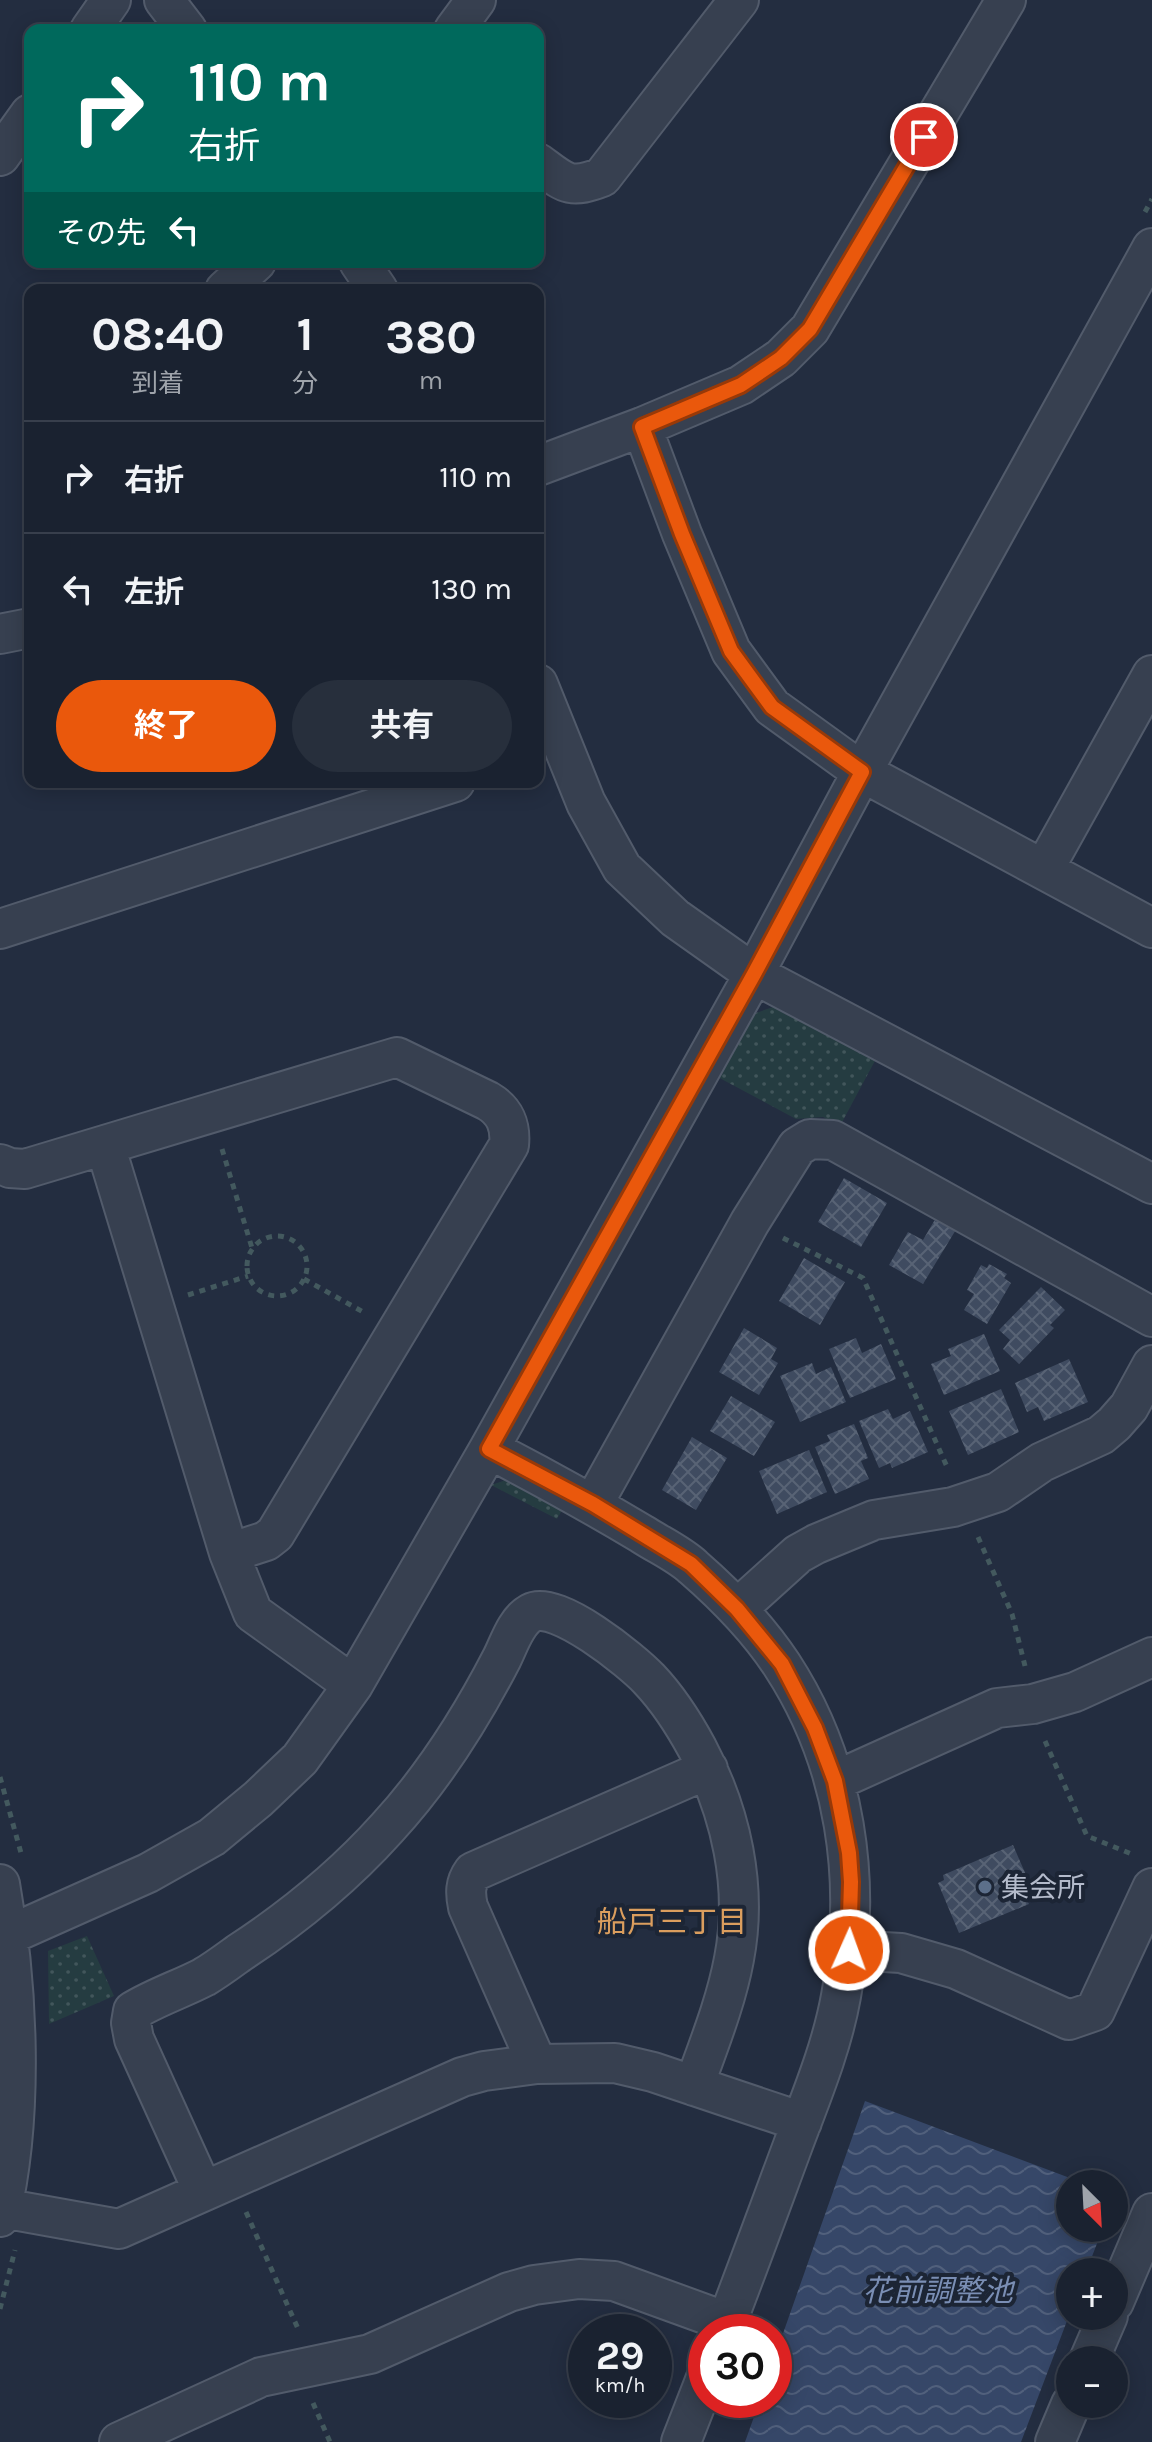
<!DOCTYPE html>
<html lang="ja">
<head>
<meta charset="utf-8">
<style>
  :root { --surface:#1a2230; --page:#272f3c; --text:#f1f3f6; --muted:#9fa4ab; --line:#383f4c; --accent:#ea580c }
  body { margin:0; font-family:Karla,"Noto Sans JP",sans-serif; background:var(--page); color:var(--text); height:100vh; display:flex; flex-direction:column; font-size:30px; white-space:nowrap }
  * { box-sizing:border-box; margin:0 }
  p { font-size:26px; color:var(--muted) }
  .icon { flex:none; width:44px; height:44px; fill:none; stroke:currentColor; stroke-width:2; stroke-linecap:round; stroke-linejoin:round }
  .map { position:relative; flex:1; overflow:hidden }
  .panel { position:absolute; left:24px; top:284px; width:520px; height:504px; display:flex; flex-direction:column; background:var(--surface); border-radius:16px; box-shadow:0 4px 20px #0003,0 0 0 2px var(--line) }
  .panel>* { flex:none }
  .top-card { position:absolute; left:24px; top:24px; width:520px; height:244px; border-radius:16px; box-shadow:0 4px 20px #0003,0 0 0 2px var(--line); background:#00695c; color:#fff; overflow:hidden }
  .needle { width:52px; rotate:156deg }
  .fabs { position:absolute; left:1056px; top:2170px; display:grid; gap:16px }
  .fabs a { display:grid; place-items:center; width:72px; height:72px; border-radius:50%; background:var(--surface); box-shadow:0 4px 20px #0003,0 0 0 2px var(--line); font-size:40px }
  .speed { position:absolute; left:568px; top:2314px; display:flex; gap:16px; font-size:40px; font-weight:700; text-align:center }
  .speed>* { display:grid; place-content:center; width:104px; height:104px; border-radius:50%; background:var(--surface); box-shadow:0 4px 20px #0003,0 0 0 2px var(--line); line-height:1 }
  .speed small { font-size:20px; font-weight:400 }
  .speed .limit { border:12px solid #d22; background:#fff; color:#111 }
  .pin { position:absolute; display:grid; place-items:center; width:68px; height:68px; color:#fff; margin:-34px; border:4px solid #fff; border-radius:50%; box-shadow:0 2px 8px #0007 }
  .me { position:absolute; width:88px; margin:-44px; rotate:2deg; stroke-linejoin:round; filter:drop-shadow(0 0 6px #0008) }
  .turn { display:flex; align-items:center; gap:28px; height:168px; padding:0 32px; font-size:36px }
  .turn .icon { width:104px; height:104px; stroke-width:2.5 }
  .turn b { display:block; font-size:56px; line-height:68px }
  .then { display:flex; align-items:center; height:76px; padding:0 32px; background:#0003; gap:16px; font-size:30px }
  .eta { display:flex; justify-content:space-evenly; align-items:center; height:136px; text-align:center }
  .eta b { font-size:48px; font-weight:700; line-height:56px }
  .primary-button { display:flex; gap:16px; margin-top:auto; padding:16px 32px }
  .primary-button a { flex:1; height:92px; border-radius:48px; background:var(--accent); color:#fff; font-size:32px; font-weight:700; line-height:92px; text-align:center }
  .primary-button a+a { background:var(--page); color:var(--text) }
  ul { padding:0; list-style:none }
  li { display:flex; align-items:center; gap:24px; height:112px; padding:0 32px; border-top:2px solid var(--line) }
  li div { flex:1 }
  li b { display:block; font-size:30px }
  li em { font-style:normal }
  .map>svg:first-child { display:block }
  .park { fill:url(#park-dots) }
  .water { fill:url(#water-waves) }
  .building { fill:url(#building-cross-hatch) }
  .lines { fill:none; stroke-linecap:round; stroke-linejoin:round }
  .minor-casing { stroke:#525b6b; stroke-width:42 }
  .path { stroke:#43595e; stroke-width:5; stroke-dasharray:6 6; stroke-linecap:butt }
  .minor { stroke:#374050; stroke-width:38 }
  .route-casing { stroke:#983908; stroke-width:20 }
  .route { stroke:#ea580c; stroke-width:14 }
  .service-dot { fill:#5c6f8a; stroke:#1c2535; stroke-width:3 }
  .labels { text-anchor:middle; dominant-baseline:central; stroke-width:8; stroke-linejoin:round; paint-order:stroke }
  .poi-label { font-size:28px; fill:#b4bbcb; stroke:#1c2535; text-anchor:start }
  .neighbourhood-label { font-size:30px; fill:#db9e5e; stroke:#1c2535 }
  .water-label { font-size:30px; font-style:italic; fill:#7a8eb4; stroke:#1c2535 }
</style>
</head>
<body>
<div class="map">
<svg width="1152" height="2442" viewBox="0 0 1152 2442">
  <defs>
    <pattern id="park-dots" width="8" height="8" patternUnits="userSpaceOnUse" patternTransform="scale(2)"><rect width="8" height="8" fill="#253c41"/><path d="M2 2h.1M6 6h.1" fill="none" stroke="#42565b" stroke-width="1.8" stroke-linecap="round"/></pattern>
    <pattern id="water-waves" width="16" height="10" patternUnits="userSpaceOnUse" patternTransform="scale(2)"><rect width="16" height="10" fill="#364768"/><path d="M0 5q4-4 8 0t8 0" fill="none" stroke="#51607c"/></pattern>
    <pattern id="building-cross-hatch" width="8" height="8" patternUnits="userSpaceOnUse" patternTransform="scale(2)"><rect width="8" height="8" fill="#3f4b60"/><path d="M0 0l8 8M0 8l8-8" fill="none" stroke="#586375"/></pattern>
  </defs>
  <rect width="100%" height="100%" fill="#232d40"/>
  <path class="park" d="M779 1005 877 1057 840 1126 823 1117 796 1119 712 1074 747 1016Z
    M506 1480 559 1506 561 1512 557 1519 491 1485Z
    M87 1936 114 1996 49 2024 48 1951Z"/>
  <path class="water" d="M865 2101 1086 2184H1070V2228H1103L1086 2272H1070V2313L1021 2442H745L760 2400H774V2359Z"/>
  <path class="building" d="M844 1178 887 1203 861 1247 818 1222Z
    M937 1216 957 1228 923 1284 889 1265 908 1232 923 1240Z
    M804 1258 845 1282 820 1325 779 1301Z
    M989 1264 1007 1274 1004 1278 1011 1283 987 1324 964 1310 974 1294 967 1290 981 1265 987 1268Z
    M1041 1287 1065 1310 1050 1325 1054 1328 1019 1364 1003 1349 1010 1340 999 1330Z
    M744 1328 777 1348 771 1359 778 1363 759 1395 719 1372Z
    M984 1334 1000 1371 944 1395 931 1364 951 1356 948 1349Z
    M856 1338 862 1353 881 1344 896 1379 850 1398 829 1349Z
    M1069 1359 1088 1402 1044 1421 1038 1407 1027 1412 1015 1383Z
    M812 1363 816 1374 831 1367 846 1402 800 1422 780 1376Z
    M1001 1389 1019 1432 968 1455 949 1411Z
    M731 1396 775 1422 754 1456 710 1431Z
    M888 1409 893 1419 910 1411 928 1452 892 1468 890 1463 879 1468 859 1421Z
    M854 1424 868 1458 861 1461 869 1479 835 1494 815 1447 830 1441 827 1435Z
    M692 1437 727 1458 696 1510 662 1490Z
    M809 1450 827 1492 777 1514 759 1471Z
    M1013 1845 1033 1891 1024 1894 1029 1904 959 1933 938 1883 944 1880 943 1875Z"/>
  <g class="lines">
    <g class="minor-casing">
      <path id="minor" d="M164 0 187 30
        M90 30 111 0
        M454 30 476 0
        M0 156 30 114
        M538 163C565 183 569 190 602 177L739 0
        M359 262 378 290
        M225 290 256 262
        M642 427 682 534 731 651 772 707 862 772 1152 928
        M538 466 642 427 741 385 781 358 810 329 1006 0
        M0 634 30 628
        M538 684 586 803 622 868 675 918 754 974 1152 1184
        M1044 869 1152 675
        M0 929 455 782
        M105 1145 229 1553 253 1613 353 1685
        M0 1164 10 1168 25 1169 397 1057 488 1101C505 1111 511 1126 509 1145L275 1534 266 1541 229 1553
        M489 1449C541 1476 592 1504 642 1534 659 1545 679 1554 693 1567 724 1594 759 1630 782 1665 846 1763 863 1883 841 1996 832 2047 811 2097 793 2145 770 2207 747 2270 723 2332
        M593 1504 750 1222 797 1147 810 1139 833 1140 1152 1317
        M737 1609 798 1554 816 1544 874 1520 953 1507 998 1492 1042 1462 1101 1435 1114 1424 1129 1407 1152 1365
        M835 1781 997 1708 1033 1704 1075 1692 1152 1657
        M0 1884C18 1985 24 2116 0 2217
        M9 1935 148 1873 212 1837 258 1799 300 1759 353 1685 489 1449 754 974 862 772 1152 248
        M849 1950 901 1953 956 1969 1069 2020 1095 2011 1152 1888
        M537 2064 468 1907C465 1893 465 1883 473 1872L708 1769
        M203 2191 134 2039 131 2023 133 2011C156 1997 181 1989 204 1977 216 1970 228 1961 239 1953 294 1917 343 1877 387 1828 434 1777 470 1720 502 1658 509 1644 516 1621 531 1613 556 1599 632 1661 649 1679 668 1699 684 1724 697 1748 731 1812 748 1887 734 1959 726 2002 709 2044 694 2086
        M2 2208 119 2229 462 2077 484 2071 537 2064 615 2063 653 2072 802 2122
        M1114 2302 1152 2213
        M1089 2360 1108 2316
        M119 2442 261 2377 370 2354 509 2292 534 2285 579 2279 614 2281 727 2322
        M681 2442 706 2378
        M1055 2442 1071 2404"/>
    </g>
    <path class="path" d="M1145 212 1152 199
      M222 1149 252 1248
      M247 1266a30 30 0 1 1 60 0a30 30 0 1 1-60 0Z
      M783 1238 863 1278 948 1469
      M304 1279 365 1313
      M188 1295 248 1276
      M978 1537 1012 1614 1025 1666
      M1045 1741 1087 1836 1134 1855
      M0 1777 21 1853
      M246 2212 299 2331
      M0 2309 15 2250
      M313 2403 330 2442"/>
    <use href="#minor" class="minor"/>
  </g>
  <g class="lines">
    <g class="route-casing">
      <path id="route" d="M849 1950 851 1882 849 1853 835 1781 815 1728 782 1664 737 1609 691 1564 593 1504 489 1449 754 974 862 772 772 707 731 651 682 534 642 427 741 385 781 358 810 329 924 137"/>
    </g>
    <use href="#route" class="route"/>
  </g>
  <circle class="service-dot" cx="985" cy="1887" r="8"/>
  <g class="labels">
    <g class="poi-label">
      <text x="1001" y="1887">集会所</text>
    </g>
    <g class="neighbourhood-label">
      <text x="672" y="1922">船戸三丁目</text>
    </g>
    <g class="water-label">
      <text x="938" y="2291">花前調整池</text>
    </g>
  </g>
</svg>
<div class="fabs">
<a><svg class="needle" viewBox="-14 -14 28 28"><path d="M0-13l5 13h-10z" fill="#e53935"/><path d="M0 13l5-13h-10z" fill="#9fa4ab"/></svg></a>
<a>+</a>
<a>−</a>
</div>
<div class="speed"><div>29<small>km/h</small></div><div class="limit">30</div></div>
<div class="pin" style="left:924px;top:137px;background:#d93025"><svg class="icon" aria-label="arrive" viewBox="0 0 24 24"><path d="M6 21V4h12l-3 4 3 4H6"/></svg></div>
<svg class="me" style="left:849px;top:1950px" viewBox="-20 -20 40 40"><circle r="17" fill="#ea580c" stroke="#fff" stroke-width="3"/><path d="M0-11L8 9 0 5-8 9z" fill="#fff"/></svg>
<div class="top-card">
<div class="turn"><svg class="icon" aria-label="right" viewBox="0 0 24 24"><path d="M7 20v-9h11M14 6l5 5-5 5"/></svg><div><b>110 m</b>右折</div></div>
<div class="then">その先<svg class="icon" aria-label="left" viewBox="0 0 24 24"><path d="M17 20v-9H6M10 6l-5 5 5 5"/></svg></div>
</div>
<section class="panel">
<div class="eta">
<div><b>08:40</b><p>到着</p></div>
<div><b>1</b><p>分</p></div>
<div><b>380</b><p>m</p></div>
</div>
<ul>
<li><svg class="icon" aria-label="right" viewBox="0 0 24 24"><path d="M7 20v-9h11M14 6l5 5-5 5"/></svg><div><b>右折</b></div><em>110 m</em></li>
<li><svg class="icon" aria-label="left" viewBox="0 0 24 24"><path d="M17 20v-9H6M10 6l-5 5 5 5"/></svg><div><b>左折</b></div><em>130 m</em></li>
</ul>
<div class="primary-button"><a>終了</a><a>共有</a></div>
</section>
</div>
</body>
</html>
